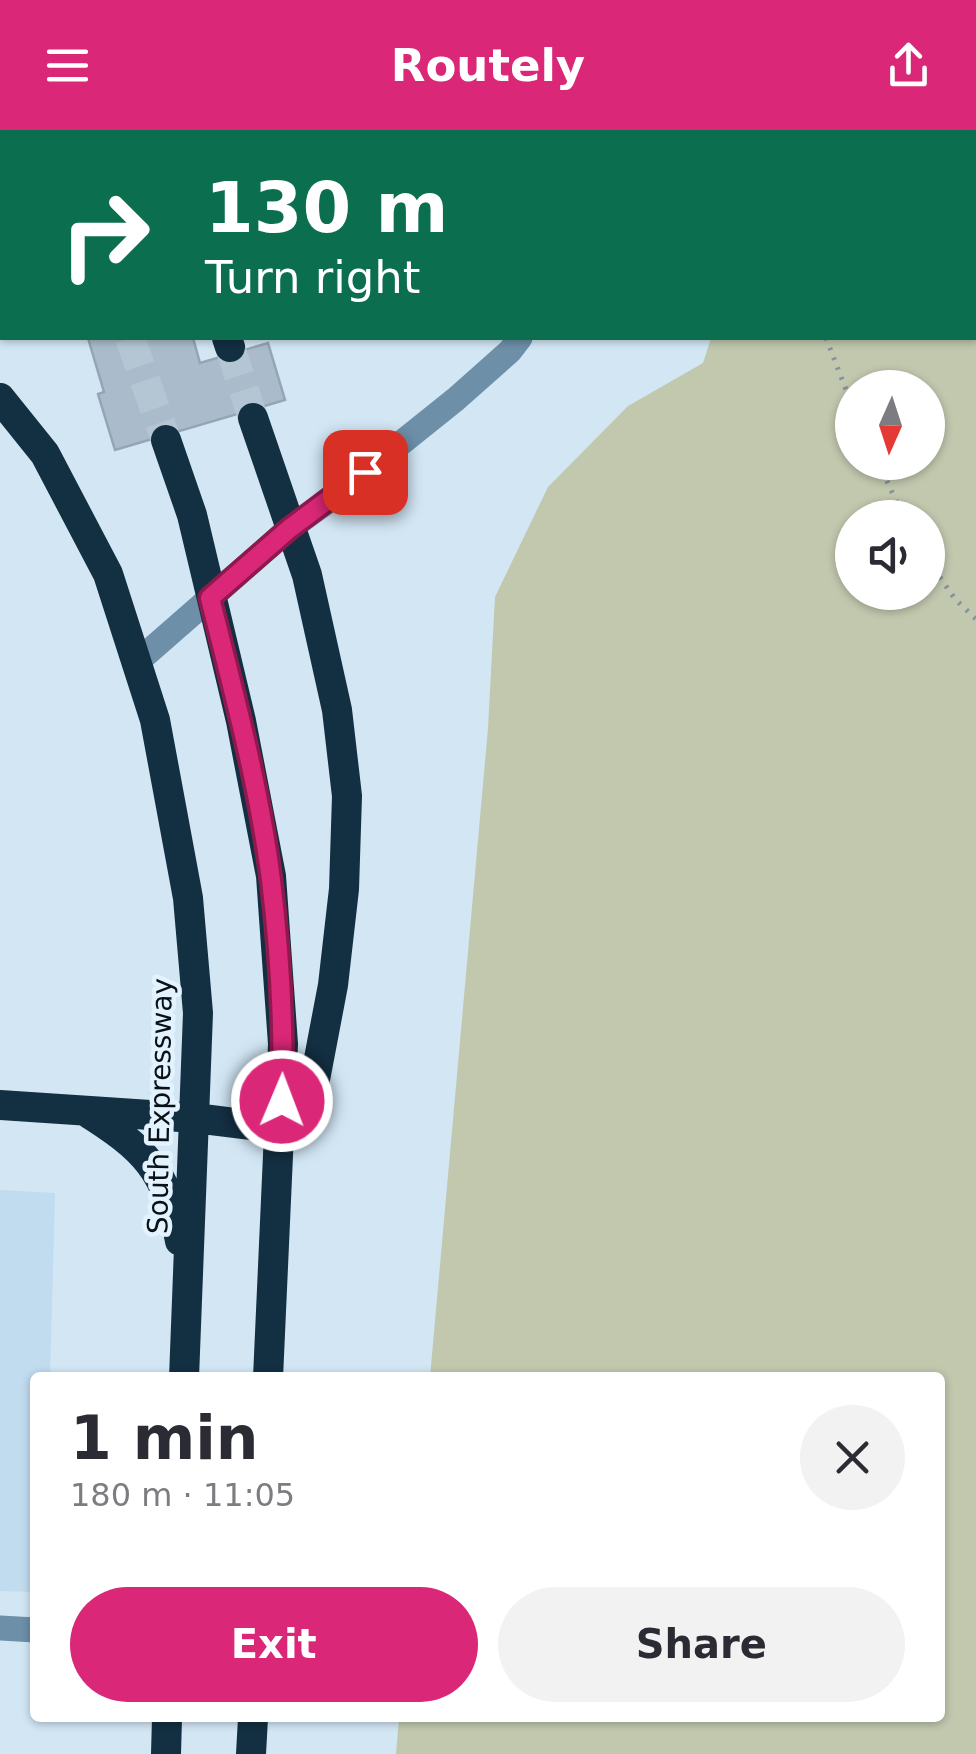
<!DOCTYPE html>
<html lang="en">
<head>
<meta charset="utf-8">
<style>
  :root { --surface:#fff; --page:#f2f2f3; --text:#2b2b33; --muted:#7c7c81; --accent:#db2777 }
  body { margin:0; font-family:"DejaVu Sans",sans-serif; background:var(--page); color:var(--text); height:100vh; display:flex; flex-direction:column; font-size:38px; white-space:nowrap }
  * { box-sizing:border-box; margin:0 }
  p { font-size:32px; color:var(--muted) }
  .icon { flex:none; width:55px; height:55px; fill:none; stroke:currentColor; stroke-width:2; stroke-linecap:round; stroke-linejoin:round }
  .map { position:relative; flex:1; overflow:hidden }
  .side { position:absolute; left:30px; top:1242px; width:915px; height:350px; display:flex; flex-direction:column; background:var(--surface); border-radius:10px; box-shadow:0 2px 8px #0004 }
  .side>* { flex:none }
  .guide { position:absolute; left:0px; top:0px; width:978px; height:210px; box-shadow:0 2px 8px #0004; background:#0b6e4f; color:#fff; overflow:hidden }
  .needle { width:65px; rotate:183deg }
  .controls { position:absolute; left:835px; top:240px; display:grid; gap:20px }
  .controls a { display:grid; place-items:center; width:110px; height:110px; border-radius:50%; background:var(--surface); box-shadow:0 2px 8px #0004; font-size:50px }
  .pin { position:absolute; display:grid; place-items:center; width:85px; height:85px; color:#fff; margin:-42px; border-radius:20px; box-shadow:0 5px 15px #0006 }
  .me { position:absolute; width:110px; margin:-55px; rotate:1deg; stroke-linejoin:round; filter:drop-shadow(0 0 8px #0008) }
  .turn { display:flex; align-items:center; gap:35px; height:210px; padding:0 40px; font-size:45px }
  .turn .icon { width:130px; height:130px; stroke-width:2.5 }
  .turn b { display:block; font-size:70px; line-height:85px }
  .round { display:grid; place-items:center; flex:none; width:105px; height:105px; border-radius:52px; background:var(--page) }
  .head { display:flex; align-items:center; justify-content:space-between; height:170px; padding:0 40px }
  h1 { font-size:60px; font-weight:700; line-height:75px }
  .primary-button { display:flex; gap:20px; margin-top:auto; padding:20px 40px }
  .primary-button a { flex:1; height:115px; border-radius:60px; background:var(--accent); color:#fff; font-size:40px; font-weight:700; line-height:115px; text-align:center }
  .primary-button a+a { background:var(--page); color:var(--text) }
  header { display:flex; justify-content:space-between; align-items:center; height:130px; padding:0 40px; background:var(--accent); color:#fff; font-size:45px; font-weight:700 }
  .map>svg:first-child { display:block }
  .built { fill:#c1dbef }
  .green { fill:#c1c8ae; fill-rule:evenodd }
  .building { fill:#aabccb; stroke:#94a6b4; stroke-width:2.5 }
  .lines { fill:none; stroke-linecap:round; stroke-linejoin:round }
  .highway-tunnel { stroke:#b4c6d3; stroke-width:30; stroke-dasharray:30 15; stroke-linecap:butt }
  .path { stroke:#83929d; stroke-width:5; stroke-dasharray:2.5 8; stroke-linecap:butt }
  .minor { stroke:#6d8fa8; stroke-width:25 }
  .highway { stroke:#132f42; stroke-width:30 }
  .route-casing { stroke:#8e194d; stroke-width:25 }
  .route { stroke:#db2777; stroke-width:18 }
  .labels { text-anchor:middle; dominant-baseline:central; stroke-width:9; stroke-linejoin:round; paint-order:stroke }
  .street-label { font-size:28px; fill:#0a1116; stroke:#e2f2fe }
</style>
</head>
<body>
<header><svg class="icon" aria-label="menu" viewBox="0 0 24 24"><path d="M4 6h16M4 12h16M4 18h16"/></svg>Routely<svg class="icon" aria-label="share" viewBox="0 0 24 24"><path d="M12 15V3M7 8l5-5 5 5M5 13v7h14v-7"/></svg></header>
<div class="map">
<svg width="976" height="1624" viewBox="0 0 976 1624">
  <rect width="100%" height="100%" fill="#d2e6f4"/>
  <path class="built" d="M0 1060 55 1063 50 1247 35 1248V1462L0 1461Z"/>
  <path class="green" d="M671 0H976V1624H396L399 1588H940V1248L430 1247 488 598 495 467 548 357 628 276 703 233 711 208H975V2ZM852 258H928V332H852ZM852 388H928V462H852Z"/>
  <path class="building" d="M88 208H193L200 233 268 213 285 270 115 320 98 264 104 262Z"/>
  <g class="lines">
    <path class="highway-tunnel" d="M130 208 166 310
      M230 217 253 288"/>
    <path class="path" d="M697 0 698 2
      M826 208 852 275
      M878 332 904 388
      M928 430 955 469 976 489"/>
    <path class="minor" d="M574 0V2
      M14 2V0
      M0 46 2 41
      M137 532 289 399 335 366 456 269 510 221 520 208
      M0 1498 35 1500"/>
    <path class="highway" d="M42 0 43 2
      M75 0V2
      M150 0 151 2
      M227 208 230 217
      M0 268 45 324 108 444 155 590 188 768 198 883 184 1248
      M253 288 307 445 337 580 347 666 344 759 333 855 313 960 282 999
      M166 310 192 385 241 591 271 746 283 914 268 1248
      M0 975 195 988 282 999
      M85 981C144 1018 167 1040 180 1111
      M166 1624 167 1588
      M251 1624 253 1588"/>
  </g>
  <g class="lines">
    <g class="route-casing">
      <path id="route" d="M282 971C284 897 280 823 271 750 259 655 233 560 210 468L289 399 365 342"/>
    </g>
    <use href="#route" class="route"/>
  </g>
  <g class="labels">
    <g class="street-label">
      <text transform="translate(160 976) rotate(-89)">South Expressway</text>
    </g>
  </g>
</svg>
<div class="controls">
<a><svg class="needle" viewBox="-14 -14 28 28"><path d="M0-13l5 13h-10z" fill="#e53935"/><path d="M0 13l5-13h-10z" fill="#7c7c81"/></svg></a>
<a><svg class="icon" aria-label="sound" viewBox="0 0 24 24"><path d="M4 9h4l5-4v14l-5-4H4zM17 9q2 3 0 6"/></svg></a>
</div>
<div class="pin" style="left:365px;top:342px;background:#d93025"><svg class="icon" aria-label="arrive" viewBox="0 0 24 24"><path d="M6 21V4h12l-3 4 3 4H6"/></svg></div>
<svg class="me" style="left:282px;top:971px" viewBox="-20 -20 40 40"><circle r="17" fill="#db2777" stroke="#fff" stroke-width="3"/><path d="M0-11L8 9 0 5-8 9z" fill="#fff"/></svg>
<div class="guide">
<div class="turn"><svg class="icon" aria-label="right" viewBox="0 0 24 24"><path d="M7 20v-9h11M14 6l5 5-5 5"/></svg><div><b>130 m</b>Turn right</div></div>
</div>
<section class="side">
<div class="head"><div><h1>1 min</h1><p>180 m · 11:05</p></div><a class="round"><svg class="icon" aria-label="close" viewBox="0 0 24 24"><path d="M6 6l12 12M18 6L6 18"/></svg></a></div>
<div class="primary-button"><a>Exit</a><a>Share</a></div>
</section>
</div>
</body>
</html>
